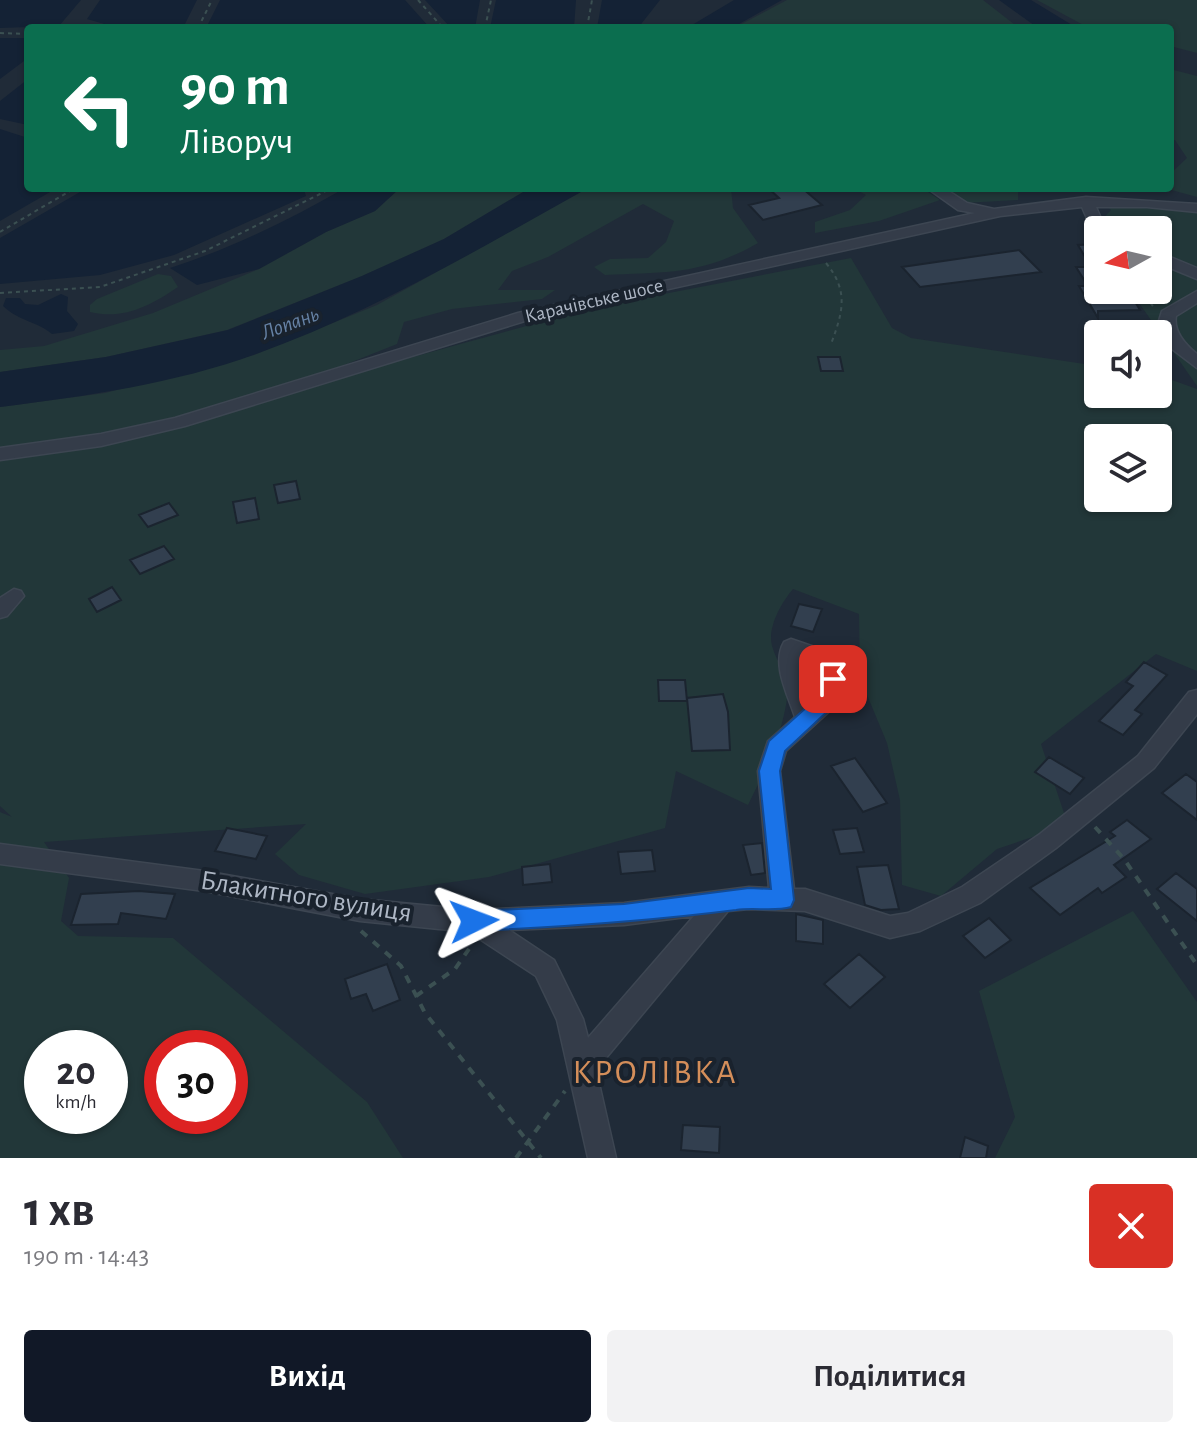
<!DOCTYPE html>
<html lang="uk">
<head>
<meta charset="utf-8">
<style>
  :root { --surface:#fff; --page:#f2f2f3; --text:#2b2b33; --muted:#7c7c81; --accent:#111827 }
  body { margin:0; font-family:"Alegreya Sans",sans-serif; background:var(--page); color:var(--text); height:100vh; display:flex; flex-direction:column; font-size:30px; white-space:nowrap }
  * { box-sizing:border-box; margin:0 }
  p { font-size:26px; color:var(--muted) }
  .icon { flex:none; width:44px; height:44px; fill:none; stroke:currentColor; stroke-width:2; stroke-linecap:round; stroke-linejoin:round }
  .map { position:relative; height:1158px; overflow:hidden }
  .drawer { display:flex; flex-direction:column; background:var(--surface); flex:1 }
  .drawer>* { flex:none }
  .banner { position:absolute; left:24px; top:24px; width:1150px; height:168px; border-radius:8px; box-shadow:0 2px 6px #0004; background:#0b6e4f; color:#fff; overflow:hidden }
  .needle { width:52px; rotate:262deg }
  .buttons { position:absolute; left:1084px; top:216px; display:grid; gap:16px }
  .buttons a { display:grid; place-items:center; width:88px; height:88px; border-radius:8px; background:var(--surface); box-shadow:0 2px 6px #0004; font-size:40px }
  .speed { position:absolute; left:24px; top:1030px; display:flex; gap:16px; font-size:40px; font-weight:700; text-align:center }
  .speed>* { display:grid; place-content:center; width:104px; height:104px; border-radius:50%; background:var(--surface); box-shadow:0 2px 6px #0004; line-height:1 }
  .speed small { font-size:20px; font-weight:400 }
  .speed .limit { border:12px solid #d22; background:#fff; color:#111 }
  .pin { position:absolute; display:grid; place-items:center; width:68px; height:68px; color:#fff; margin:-34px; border-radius:16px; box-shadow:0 4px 12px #0006 }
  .me { position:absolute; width:88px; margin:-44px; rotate:87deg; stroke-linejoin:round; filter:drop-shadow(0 0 6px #0008) }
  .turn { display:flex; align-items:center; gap:28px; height:168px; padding:0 24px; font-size:36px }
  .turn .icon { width:104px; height:104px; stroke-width:2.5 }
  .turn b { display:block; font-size:56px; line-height:68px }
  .round { display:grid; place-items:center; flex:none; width:84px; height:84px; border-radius:8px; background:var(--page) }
  .summary { display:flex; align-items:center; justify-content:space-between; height:136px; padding:0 24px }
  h1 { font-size:48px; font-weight:700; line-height:60px }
  .cta { display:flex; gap:16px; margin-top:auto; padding:16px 24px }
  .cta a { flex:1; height:92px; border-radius:8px; background:var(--accent); color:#fff; font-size:32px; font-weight:700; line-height:92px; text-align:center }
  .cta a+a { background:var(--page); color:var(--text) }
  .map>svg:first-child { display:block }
  .green { fill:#223739; fill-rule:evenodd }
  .water { fill:#142235 }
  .building { fill:#323f4f; stroke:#1b242f; stroke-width:2 }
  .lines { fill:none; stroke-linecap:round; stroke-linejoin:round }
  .street-casing { stroke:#3d4652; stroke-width:3 }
  .path-far1 { stroke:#3b5052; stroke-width:2; stroke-dasharray:4 4; stroke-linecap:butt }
  .path { stroke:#3b5052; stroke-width:4; stroke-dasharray:8 8; stroke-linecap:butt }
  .street { fill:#343c49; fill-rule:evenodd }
  .route { fill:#1a73e8; stroke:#114b97; stroke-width:2 }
  .labels { text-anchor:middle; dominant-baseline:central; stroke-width:8; stroke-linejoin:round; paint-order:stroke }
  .far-street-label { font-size:20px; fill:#aeb7c5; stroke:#19222d }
  .far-water-label { font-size:22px; font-style:italic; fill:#6682a5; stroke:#19222d }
  .near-street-label { font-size:28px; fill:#aeb7c5; stroke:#19222d }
  .near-quarter-label { font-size:34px; letter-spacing:2px; fill:#d48e5a; stroke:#19222d }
</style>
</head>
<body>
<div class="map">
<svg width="1197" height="1158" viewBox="0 0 1197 1158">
  <rect width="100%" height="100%" fill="#202b38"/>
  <path class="green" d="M787 0H983L1019 28H734Z
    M1037 0H1197V53L1170 46V28H1089Z
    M1170 69 1197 76V197L1164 188H1170V174L1187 158 1175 140H1170Z
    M400 188H530L444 239 362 276 227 330 106 357 0 372V350L44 346 153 313 259 269 326 232 375 211Z
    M588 188H731L733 208 758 243C702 275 667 272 605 275L594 267 610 259 648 258 666 242 674 221 643 204 548 257 512 271 498 290H555L542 299 452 309 404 322 397 344 289 387 183 421 308 389 380 366 596 307 851 258 892 328 911 338 1098 366V394H1158V375L1197 389V671L1156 654 1041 744 1068 825 997 849 941 896 902 885 900 800 887 743 860 678 859 614 793 589C782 602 767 627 772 646 777 663 790 680 787 699 781 738 765 771 748 805L676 771 665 828 489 877 365 894 299 875 275 854 306 824 44 842 69 878 61 921 78 936 173 938 367 1102 403 1158H0V812L12 817 0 806V407L105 393 254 355 377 305ZM1098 438H1158V498H1098ZM42 1048H110V1116H42ZM162 1048H230V1116H162Z
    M853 188H922L940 200 879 221 815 233V222L850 210 866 195Z
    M950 188H1018V200L962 203Z
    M1108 207 1176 209 1197 212V386L1130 290H1158V230H1098V242L1091 231 1111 210Z
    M158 274 171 276 178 287C150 306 124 320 90 312V305L97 299Z
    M1133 911 1197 1002V1158H995L1015 1117 979 991Z"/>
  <path class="water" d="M0 0H81L59 26 0 28Z
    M100 0H197L183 28H118L87 19Z
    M220 0H405L430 28H206Z
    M425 0H480L475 28H451Z
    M496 0H576L574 28H490Z
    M602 0H660L638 28H597Z
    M734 0H782L732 28H687Z
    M999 0H1031L1077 28H1038Z
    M0 38H28V58L0 79Z
    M28 79V125L0 119V101Z
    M0 129 28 138V188H57L0 221Z
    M87 188H295L304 190 306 196 174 255 100 275 0 284V238Z
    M345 188H400L375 211 326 232 259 269 197 285 170 268C232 248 289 220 345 188Z
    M530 188H588C479 249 373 312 256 354 174 384 86 396 0 407V372L106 357 228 330 362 276 444 239Z
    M61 294 68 297 67 311 78 324 74 331 52 334C37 321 20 322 3 306L6 298H20L25 304 38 305Z"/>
  <path class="building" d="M768 188H802L822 205 763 220 749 205 779 198Z
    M1098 244V290H1128L1140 310 1098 311V318L1079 286H1088L1076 267H1091L1078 245Z
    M1019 250 1041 272 920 287 902 267Z
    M818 357H840L843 371H821Z
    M296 481 300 499 278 503 274 485Z
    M255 498 259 519 237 523 233 502Z
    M169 503 178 515 148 527 139 515Z
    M164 546 174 559 140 574 130 560Z
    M112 587 121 600 97 612 89 599Z
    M799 604 822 609 813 632 791 626Z
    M1144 662 1167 675 1135 710 1142 714 1123 735 1099 721 1133 686 1126 682Z
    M658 680H685L687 701H659Z
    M723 694 728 712 730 750 692 751 687 698Z
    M1049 757 1084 778 1070 794 1035 772Z
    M855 758 887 803 863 812 831 766Z
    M1186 774 1197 782V820L1162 793Z
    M1127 820 1151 839 1114 865 1126 877 1102 893 1098 888 1060 915 1030 888 1115 836 1110 832Z
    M227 828 267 836 256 859 215 851Z
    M857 828 864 852 840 854 833 830Z
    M762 843 765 873 751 875 743 845Z
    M652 850 655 871 621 874 618 852Z
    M550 864 552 882 523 885 522 867Z
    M888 865 899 909 881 910 865 905 857 867Z
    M1176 873 1197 889V921L1157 889Z
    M139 891 175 894 166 919 121 913 118 924 71 925 81 894Z
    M796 914 823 920V944L796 941Z
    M989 918 1011 940 985 958 963 936Z
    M859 954 885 977 850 1008 824 984Z
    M387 964 400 1000 373 1011 366 994 351 999 345 979Z
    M683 1125 720 1127 719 1153 681 1150Z
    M965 1137 988 1146 986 1158H960Z"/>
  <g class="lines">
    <g class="street-casing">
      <path id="street" d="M927 188H944L967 203 994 209 1086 197 1197 204V212L1147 207H1096L1106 230H1098V234L1092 230 1082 207 1000 216 528 320 185 426 101 446 0 460V448L101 434 175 418 518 313 975 213 958 210Z
        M1158 252 1197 268V279L1158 263Z
        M1197 291V303L1176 316C1173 332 1186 345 1197 354V368L1172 349 1158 324 1162 311Z
        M14 589 21 591 24 596 7 616 0 618V598Z
        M791 639 823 650 844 679 833 708 786 751 780 771 794 889H805L890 916 908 913 962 887 1040 834 1138 756 1189 692 1197 690V714L1154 768 1056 848 980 903 920 931 890 938 805 911 749 909 728 911 596 1070 616 1158H588L557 1020 536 976 469 932 360 921 204 891 0 864V844L204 871 360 899 474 910 624 903 749 887 769 888 758 771 768 741 795 717C788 695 771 664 784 642ZM801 659 809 662 822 680 812 701 801 667ZM694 916 588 1038 583 1019 554 960 509 930 624 925Z"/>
    </g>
    <path class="path-far1" d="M418 0 443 28
      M68 28H96
      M198 28 212 0
      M485 28 491 0
      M587 28 592 0
      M0 33 28 34
      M0 232 75 188
      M826 263C849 291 843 312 831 344
      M1141 290 1155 309
      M0 293 100 287 205 251 332 188"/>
    <path class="path" d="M1095 827 1124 859 1197 965
      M361 931 401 966 425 1013 541 1158
      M416 996 455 969 471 946
      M516 1158 565 1091"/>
    <use href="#street" class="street"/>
  </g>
  <path class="route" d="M833 671 840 673 842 679 832 707 785 751 780 771 794 900 791 907C774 912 754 907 736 910 649 921 562 927 474 931L466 928 462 921 466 914 474 911 624 904 749 888 771 889 759 771 769 741 817 698 826 673Z"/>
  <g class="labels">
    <g class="far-street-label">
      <text transform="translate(594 301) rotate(-13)">Карачівське шосе</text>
    </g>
    <g class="far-water-label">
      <text transform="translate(290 323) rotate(-20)">Лопань</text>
    </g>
    <g class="near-street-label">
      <text transform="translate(306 897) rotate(9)">Блакитного вулиця</text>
    </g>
    <g class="near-quarter-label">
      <text x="655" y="1073">КРОЛІВКА</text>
    </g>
  </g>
</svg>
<div class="buttons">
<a><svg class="needle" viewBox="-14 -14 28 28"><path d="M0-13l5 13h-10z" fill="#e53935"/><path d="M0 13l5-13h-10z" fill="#7c7c81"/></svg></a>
<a><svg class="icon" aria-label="sound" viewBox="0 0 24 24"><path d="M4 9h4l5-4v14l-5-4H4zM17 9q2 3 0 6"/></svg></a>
<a><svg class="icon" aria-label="layers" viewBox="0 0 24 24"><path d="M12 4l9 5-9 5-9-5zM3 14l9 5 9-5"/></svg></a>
</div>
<div class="speed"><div>20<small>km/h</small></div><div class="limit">30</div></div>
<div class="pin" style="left:833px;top:679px;background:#d93025"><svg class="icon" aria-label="arrive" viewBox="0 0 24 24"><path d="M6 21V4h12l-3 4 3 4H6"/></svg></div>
<svg class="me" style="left:474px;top:921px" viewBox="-20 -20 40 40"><path d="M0-17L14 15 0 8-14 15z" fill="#1a73e8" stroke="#fff" stroke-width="4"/></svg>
<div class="banner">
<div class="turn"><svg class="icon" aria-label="left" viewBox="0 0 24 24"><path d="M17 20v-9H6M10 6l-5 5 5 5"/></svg><div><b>90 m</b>Ліворуч</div></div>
</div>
</div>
<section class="drawer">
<div class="summary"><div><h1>1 хв</h1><p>190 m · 14:43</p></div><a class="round" style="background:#d93025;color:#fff"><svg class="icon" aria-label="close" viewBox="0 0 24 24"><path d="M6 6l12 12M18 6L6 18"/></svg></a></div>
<div class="cta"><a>Вихід</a><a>Поділитися</a></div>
</section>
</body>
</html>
